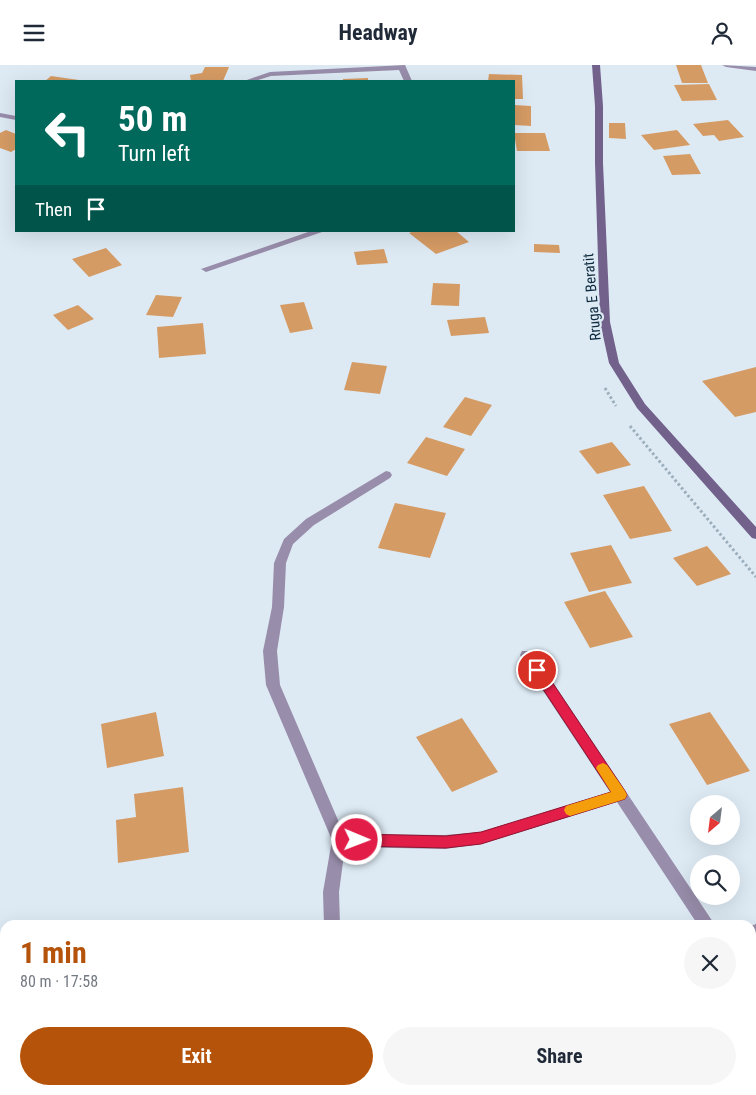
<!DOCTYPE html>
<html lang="en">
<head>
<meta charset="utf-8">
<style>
  :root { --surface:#fff; --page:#f6f6f7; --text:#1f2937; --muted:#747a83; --accent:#b45309 }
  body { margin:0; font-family:"Roboto Condensed",sans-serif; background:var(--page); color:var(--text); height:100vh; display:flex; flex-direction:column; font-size:19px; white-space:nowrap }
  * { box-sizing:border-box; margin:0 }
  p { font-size:16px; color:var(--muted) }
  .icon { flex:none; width:28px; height:28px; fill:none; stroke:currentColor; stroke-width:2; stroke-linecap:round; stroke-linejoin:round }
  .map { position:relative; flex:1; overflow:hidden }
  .drawer { position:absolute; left:0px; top:855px; width:756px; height:175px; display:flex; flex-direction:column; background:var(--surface); border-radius:15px 15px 0 0; box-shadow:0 5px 20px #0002 }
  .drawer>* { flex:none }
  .banner { position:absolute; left:15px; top:15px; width:500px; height:152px; border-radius:0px; box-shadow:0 5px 20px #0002; background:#00695c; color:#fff; overflow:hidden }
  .needle { width:32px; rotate:208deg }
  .fabs { position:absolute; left:690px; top:730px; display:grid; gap:10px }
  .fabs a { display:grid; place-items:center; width:50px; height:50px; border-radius:50%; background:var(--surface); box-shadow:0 5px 20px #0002; font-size:25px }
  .pin { position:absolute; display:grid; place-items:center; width:42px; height:42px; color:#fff; margin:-21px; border:2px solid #fff; border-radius:50%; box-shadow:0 1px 5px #0007 }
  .me { position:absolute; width:55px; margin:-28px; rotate:91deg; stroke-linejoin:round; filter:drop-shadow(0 0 4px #0008) }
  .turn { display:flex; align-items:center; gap:18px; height:105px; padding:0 20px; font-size:22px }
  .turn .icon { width:65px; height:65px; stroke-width:2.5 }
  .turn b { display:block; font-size:35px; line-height:42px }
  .then { display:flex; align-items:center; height:48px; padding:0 20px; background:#0003; gap:10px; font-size:19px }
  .round { display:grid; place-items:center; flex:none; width:52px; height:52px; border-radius:26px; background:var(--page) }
  .head { display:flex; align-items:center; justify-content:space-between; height:85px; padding:0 20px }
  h1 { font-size:30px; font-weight:700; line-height:38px; color:var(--accent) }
  .cta { display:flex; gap:10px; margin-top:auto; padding:10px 20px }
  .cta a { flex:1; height:58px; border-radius:30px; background:var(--accent); color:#fff; font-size:20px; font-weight:700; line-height:58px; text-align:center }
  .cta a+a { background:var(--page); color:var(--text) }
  header { display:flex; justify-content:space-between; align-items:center; height:65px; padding:0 20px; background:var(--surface); font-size:22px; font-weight:700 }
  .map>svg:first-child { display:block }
  .building { fill:#d59b64 }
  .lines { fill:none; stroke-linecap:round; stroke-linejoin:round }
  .path { stroke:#9caebb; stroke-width:3; stroke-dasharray:2.5 2.5; stroke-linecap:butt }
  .minor { fill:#988daa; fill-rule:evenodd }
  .secondary { fill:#72618b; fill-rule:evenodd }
  .route { fill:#e11d48; stroke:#92132f }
  .slow { fill:#f59e0b }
  .labels { text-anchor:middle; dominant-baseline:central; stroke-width:4.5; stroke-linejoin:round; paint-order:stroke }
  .street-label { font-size:15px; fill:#0e2a3e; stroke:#ddeaf4 }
</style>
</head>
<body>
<header><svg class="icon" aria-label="menu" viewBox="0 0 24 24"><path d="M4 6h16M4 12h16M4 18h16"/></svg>Headway<svg class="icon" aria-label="person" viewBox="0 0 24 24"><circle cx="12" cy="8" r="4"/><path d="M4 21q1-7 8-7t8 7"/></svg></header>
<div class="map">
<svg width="756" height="1030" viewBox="0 0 756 1030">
  <rect width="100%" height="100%" fill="#ddeaf4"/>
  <path class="building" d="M676 0H701L708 18H682Z
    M205 2H229L223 16H191L190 10 202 8Z
    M489 9 522 10 523 34H514V16H488Z
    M51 11 79 15V16H45Z
    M368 13V16H343V14Z
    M709 19 717 35 682 36 674 20Z
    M514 40 531 41V61L514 60Z
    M728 55 744 72 719 76 714 70 703 71 693 59Z
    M609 58H625L626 74 609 73Z
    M6 65 16 69V84L11 87 0 83V68Z
    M677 65 690 80 654 85 641 70Z
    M514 68H545L550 86H517Z
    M690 89 701 109 672 110 663 91Z
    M414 166H456L469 177 436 189 409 168Z
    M534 179 559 180 560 188 534 187Z
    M106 183 122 200 89 212 72 194Z
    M384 184 388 198 357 200 354 187Z
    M433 218 460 219 459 241 431 240Z
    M156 230 182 232 173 252 146 250Z
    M304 237 313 264 290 268 280 240Z
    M78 240 94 254 68 265 53 250Z
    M485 252 489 268 451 271 447 255Z
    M203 258 206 289 159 293 157 262Z
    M352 297 387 301 380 329 344 325Z
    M756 302V347L735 352 702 316Z
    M465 332 492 340 471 371 443 362Z
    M426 372 465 384 447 411 407 398Z
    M612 377 631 400 597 409 579 386Z
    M644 421 672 466 630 474 603 430Z
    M395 438 446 448 430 493 378 483Z
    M611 480 632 518 589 527 570 488Z
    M707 481 731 509 697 521 673 493Z
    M605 526 633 572 590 583 564 537Z
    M156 647 164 691 107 703 101 659Z
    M710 647 750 706 707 720 669 659Z
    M462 653 498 707 452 727 416 672Z
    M183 722 189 787 118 798 116 755 136 752 134 729Z
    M186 1025H257L258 1030H186Z
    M692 1025H717L708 1030H695Z"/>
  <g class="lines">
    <path class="path" d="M605 323 616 341
      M630 361 756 512"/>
    <path class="minor" d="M405 0 412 16H404L399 5 271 11 255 16H244L270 7Z
      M722 0 756 2V6L726 2Z
      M0 48 16 51V55L0 52Z
      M311 166H325L209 206 206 207 201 204Z
      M386 406 390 407 392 410 390 413 314 460 293 479 286 498 284 542 277 586 280 620 344 769 445 770 481 767 610 727 522 594 520 590 522 586H532L715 860H698L617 737 481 779 445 784 345 782 339 827 340 860H324L323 827 332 775 266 620 263 586 272 542 274 498 284 474 306 454Z
      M756 859V873L751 875V861Z
      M388 1025H406L408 1030H390Z"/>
    <path class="secondary" d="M592 0H600L603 41V98L610 257 619 298 645 339 756 462V474L752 473 637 343 609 298 600 257 595 98V41Z"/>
  </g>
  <path class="route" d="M537 601 542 602 625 726 627 730 625 734 481 779 446 783 357 781 352 779 350 775 352 771 357 769 446 771 481 767 611 727 533 609 531 605 533 602Z"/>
  <path class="slow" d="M603 698 607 700 625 726 627 730 625 734 570 751 566 749 564 745 566 741 611 727 596 703 598 700Z"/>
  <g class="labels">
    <g class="street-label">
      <text transform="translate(592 232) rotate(-95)">Rruga E Beratit</text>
    </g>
  </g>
</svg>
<div class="fabs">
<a><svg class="needle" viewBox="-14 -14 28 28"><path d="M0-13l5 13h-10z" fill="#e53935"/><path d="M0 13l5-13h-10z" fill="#747a83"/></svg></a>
<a><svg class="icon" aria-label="search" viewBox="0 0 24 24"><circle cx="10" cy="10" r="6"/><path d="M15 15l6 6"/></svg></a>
</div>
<div class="pin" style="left:537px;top:605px;background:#d93025"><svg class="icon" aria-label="arrive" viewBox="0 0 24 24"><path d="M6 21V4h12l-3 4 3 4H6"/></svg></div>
<svg class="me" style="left:357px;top:775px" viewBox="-20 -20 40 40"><circle r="17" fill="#e11d48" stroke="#fff" stroke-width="3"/><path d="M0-11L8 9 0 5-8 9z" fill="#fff"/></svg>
<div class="banner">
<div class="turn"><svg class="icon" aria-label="left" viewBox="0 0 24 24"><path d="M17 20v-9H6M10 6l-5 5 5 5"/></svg><div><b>50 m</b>Turn left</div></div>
<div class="then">Then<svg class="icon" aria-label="arrive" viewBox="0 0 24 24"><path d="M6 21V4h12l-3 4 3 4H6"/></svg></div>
</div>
<section class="drawer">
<div class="head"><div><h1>1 min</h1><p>80 m · 17:58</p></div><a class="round"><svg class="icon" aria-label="close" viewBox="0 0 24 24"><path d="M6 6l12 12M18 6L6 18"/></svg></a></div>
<div class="cta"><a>Exit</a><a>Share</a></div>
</section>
</div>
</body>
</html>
